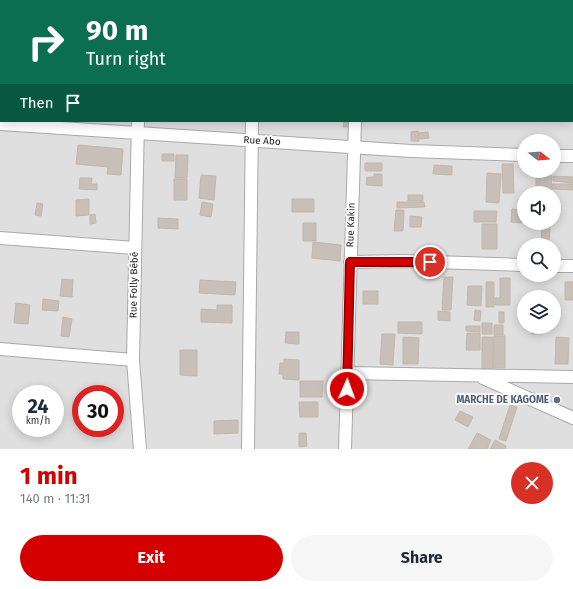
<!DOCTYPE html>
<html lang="en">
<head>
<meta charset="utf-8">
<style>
  :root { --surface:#fff; --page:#f6f6f7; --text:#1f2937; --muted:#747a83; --accent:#d40000 }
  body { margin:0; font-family:"Fira Sans",sans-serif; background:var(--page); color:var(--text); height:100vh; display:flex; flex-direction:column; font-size:15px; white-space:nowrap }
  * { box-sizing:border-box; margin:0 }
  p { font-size:13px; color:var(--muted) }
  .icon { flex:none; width:22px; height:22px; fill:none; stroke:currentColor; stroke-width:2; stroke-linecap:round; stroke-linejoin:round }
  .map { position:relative; height:449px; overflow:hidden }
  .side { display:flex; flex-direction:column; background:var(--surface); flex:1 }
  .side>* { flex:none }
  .top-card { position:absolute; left:0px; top:0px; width:573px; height:122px; box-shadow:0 2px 10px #0003; background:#0b6e4f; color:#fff; overflow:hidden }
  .needle { width:26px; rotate:107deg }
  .buttons { position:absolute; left:517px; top:134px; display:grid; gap:8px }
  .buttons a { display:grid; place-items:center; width:44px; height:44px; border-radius:50%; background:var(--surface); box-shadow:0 2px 10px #0003; font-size:20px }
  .speed { position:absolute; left:12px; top:385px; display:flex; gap:8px; font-size:20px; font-weight:700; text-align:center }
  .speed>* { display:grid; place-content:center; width:52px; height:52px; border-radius:50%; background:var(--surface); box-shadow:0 2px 10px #0003; line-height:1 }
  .speed small { font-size:10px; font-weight:400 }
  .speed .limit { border:6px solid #d22; background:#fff; color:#111 }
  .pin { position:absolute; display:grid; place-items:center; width:34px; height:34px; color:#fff; margin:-17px; border:2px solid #fff; border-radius:50%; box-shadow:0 1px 4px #0007 }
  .me { position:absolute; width:44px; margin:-22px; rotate:2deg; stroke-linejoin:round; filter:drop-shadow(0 0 3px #0008) }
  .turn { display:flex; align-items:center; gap:14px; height:84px; padding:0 20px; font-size:18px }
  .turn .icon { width:52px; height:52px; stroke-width:2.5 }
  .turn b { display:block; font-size:28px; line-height:34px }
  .then { display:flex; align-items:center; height:38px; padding:0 20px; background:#0003; gap:8px; font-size:15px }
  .round { display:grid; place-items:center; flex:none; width:42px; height:42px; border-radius:21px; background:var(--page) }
  .head { display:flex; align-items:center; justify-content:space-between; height:68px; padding:0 20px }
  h1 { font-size:24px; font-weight:700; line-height:30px; color:var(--accent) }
  .action { display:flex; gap:8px; margin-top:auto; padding:8px 20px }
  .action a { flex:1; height:46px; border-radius:24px; background:var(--accent); color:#fff; font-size:16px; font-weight:700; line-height:46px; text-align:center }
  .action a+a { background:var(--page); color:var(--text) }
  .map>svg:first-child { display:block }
  .residential { fill:#e0dfdf; fill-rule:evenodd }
  .building { fill:#c7bfb8; stroke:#c4b6ab }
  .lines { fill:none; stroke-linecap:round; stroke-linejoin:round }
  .minor-casing { stroke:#a9a9a9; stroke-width:14 }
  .minor { stroke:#fff; stroke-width:12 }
  .route-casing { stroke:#8a0000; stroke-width:10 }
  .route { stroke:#d40000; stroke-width:7 }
  .service-dot { fill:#5c6f8a; stroke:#fff; stroke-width:1.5 }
  .labels { text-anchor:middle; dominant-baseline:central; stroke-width:3.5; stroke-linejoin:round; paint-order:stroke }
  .street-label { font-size:10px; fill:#222; stroke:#fff }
  .service-label { font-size:10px; font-weight:bold; fill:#4e5e75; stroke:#fff; text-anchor:end }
</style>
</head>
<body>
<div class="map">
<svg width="573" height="449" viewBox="0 0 573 449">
  <rect width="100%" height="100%" fill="#f2efe9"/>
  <path class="residential" d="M0 0H573V449H0ZM1 1H572V121H1ZM524 141H554V171H524ZM524 193H554V223H524ZM524 245H554V275H524ZM524 297H554V327H524ZM21 394H55V428H21ZM81 394H115V428H81Z"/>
  <path class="building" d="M208 0H223V1H208Z
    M0 63 1 64V88H0Z
    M344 121H349V127H343Z
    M418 131 419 141H411V132Z
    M428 132 429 138 420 139 419 133Z
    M78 145 123 149 121 175 107 174 108 167 76 164Z
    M162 154H174V161H162Z
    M176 155H188L187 178H175Z
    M365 163H382V171H365Z
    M502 164H513L514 193H503Z
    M434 165 452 166V175L433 174Z
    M487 173 501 174 499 203 486 202Z
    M374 174H382V186L366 185 367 177H374Z
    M201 175 216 176 214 200 199 198Z
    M536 175 552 176 551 193H536Z
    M553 176 573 177V183L553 181Z
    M80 178H92L91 184H97V190L79 189Z
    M174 179H187V200H174Z
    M552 184H573V190L552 189Z
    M408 195H423V201H408Z
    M89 199V215L76 216V200Z
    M292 199H314V212H292Z
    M202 202 213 204 211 217 200 215Z
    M397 202H424L425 207 397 208Z
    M37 203 43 204 41 216 35 215Z
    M512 209 523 210 522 223 511 222Z
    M396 210H404L403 231H394Z
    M474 211H497L496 222H474Z
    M95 214 96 223 90 224V215Z
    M410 216 422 217 421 227H410Z
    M158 218 178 219V229L158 228Z
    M303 223H316V241H303Z
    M482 224H497V249H482Z
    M542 227H550L549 245H541Z
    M313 242 341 245 340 261 312 258Z
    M444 277H453L451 310H442Z
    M500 278H510V305H495V298H500Z
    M62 279 73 280 72 297 60 296Z
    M200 280 236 282 235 295 199 293Z
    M486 282H494V307H486Z
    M565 282H573V300H565Z
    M468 286H482L481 306 467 305Z
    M363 291H378V304H363Z
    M43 299 59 301 58 311 42 310Z
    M16 303 30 305 28 324 14 323Z
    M217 305H232V323L201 322V309L217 310Z
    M475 310 481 311 480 321 474 320Z
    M438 311 450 312V321L438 320Z
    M499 312H504V323H499Z
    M63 317 72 319 69 337 61 336Z
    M398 322H422V334L398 333Z
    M482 323H492V334H482Z
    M494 325H503V335H494Z
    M466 326H480V332L466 331Z
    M532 327H543V334H532Z
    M286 332H299V344L285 343Z
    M467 333H480V350H466Z
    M382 334H395L393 365 380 364Z
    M494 336H505V368H493Z
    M403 337 419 338 418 364H403Z
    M482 337H493V369H482Z
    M556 337 569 338 568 364H555Z
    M180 350H197V376L180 375Z
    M284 359 299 360V380L283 379V374H279L280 363H284Z
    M300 381H323L322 397H300Z
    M299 402H318V417H300Z
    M510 405 517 407 506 441 499 439Z
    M460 411 473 417 468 427 455 420Z
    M238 420V433L214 434V421Z
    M299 433H306L307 446 299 447Z
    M477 433 491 440 487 449H468Z
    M495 440 506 446 505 449H490Z"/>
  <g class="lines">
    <g class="minor-casing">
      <path id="minor" d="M141 1 142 0
        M255 1V0
        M356 1V0
        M0 3H1
        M138 121 133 360 140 449
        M0 124 411 151 524 155
        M554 156H573
        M0 238 135 248
        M350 262 403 261 524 265
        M554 266H573
        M0 349 133 360
        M348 373 573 377
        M483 378 573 418
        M248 449 252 121
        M345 449 355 121"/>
    </g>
    <use href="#minor" class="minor"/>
  </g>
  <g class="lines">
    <g class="route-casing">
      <path id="route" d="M347 389 350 262H430"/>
    </g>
    <use href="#route" class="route"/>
  </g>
  <circle class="service-dot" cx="557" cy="400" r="4"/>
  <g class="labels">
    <g class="street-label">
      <text transform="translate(262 141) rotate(3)">Rue Abo</text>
      <text transform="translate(351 225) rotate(-88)">Rue Kakin</text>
      <text transform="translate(134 285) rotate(-89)">Rue Folly Bébé</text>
    </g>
    <g class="service-label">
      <text x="549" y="400">MARCHE DE KAGOME</text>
    </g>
  </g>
</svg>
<div class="buttons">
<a><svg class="needle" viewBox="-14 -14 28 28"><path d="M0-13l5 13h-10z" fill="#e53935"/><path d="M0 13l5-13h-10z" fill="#747a83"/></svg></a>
<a><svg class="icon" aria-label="sound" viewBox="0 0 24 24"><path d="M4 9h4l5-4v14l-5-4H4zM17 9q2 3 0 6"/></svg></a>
<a><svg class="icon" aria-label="search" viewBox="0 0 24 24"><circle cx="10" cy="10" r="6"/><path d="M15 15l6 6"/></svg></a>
<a><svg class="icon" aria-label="layers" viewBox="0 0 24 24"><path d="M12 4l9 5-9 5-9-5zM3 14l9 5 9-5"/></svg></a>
</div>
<div class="speed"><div>24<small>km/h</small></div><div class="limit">30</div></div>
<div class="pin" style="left:430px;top:262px;background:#d93025"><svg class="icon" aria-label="arrive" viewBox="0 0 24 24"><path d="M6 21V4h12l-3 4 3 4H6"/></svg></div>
<svg class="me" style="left:347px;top:389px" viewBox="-20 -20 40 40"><circle r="17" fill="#d40000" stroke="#fff" stroke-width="3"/><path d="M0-11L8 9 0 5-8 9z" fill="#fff"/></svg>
<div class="top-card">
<div class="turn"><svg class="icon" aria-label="right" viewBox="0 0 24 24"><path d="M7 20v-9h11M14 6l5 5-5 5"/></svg><div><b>90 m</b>Turn right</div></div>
<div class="then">Then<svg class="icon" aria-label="arrive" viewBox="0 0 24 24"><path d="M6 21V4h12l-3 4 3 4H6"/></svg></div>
</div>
</div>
<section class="side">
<div class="head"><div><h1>1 min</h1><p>140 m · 11:31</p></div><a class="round" style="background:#d93025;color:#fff"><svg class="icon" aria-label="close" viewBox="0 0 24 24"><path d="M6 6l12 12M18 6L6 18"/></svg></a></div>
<div class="action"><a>Exit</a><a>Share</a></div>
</section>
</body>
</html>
